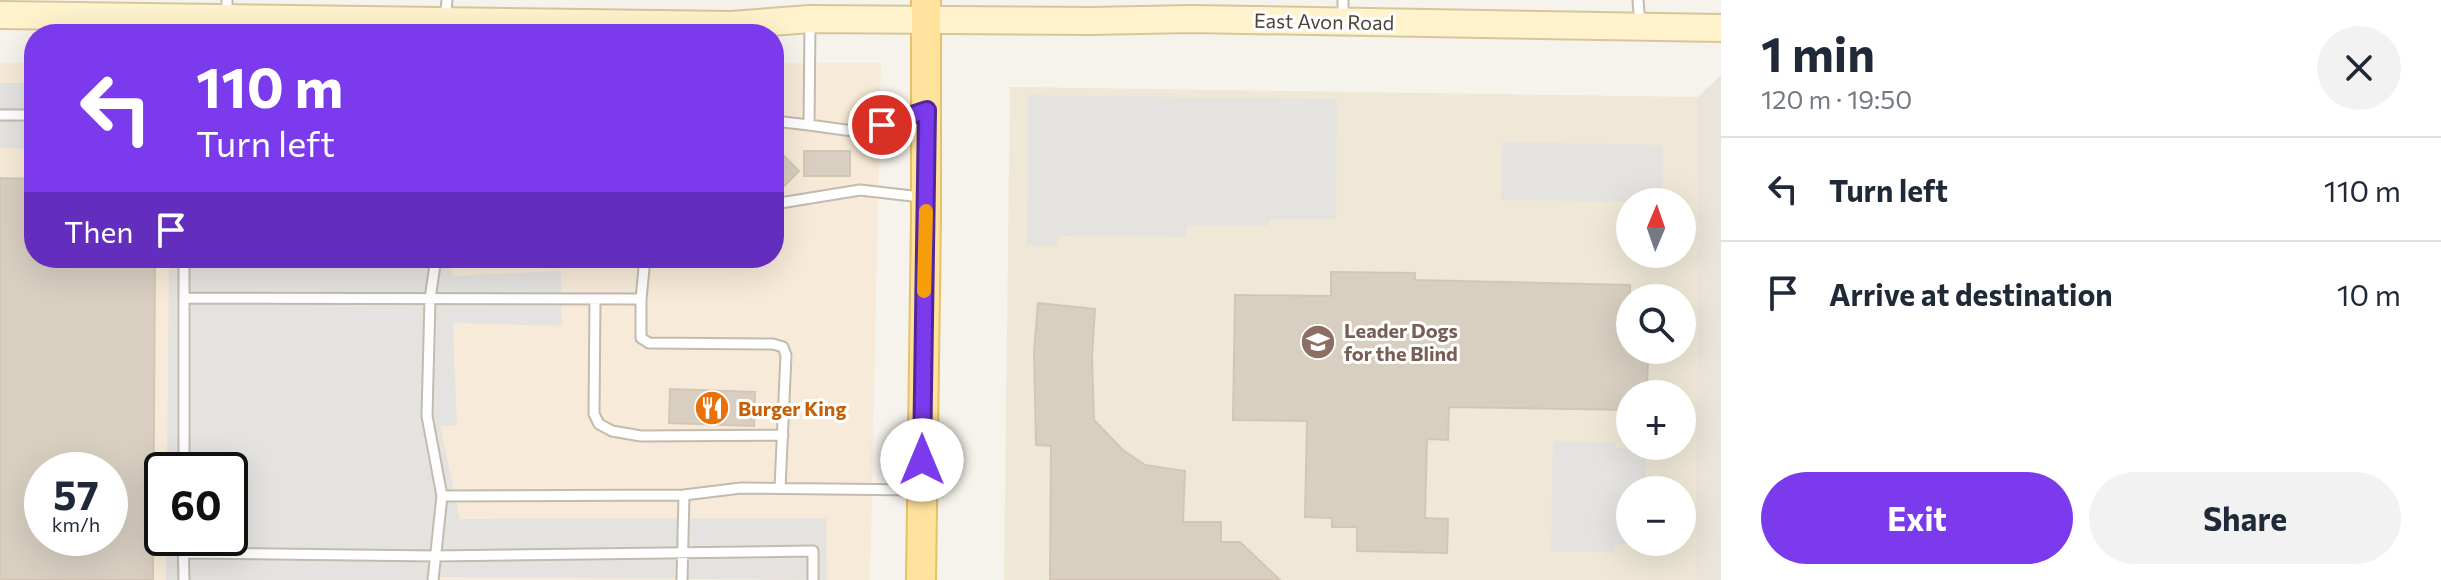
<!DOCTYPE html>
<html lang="en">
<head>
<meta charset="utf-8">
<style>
  :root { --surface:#fff; --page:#f2f2f3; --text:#1f2937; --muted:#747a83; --line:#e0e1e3; --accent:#7c3aed }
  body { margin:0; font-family:Commissioner,sans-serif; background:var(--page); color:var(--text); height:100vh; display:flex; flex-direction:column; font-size:30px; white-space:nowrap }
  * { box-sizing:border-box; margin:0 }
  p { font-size:26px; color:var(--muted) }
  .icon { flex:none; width:44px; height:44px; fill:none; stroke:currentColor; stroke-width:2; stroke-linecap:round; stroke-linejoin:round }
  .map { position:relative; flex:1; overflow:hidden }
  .sheet { display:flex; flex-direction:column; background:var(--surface); width:720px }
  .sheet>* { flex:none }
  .banner { position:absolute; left:24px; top:24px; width:760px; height:244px; border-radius:32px; box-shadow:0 8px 32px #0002; background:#7c3aed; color:#fff; overflow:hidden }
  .needle { width:52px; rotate:2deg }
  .buttons { position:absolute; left:1616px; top:188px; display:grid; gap:16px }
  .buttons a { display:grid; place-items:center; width:80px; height:80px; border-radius:50%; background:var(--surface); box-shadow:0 8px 32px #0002; font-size:40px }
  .speed { position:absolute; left:24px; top:452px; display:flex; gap:16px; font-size:40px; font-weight:700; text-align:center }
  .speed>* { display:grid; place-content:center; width:104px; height:104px; border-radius:50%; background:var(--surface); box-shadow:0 8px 32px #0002; line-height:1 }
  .speed small { font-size:20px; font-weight:400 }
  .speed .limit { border:4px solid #111; border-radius:12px; background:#fff; color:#111 }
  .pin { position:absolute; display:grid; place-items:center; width:68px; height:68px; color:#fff; margin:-34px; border:4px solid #fff; border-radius:50%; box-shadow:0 2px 8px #0007 }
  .me { position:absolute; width:88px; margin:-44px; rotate:0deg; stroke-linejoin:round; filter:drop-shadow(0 0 6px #0008) }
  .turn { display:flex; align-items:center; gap:28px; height:168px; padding:0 40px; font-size:36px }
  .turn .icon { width:104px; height:104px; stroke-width:2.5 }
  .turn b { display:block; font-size:56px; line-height:68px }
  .then { display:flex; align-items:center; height:76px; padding:0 40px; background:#0003; gap:16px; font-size:30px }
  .round { display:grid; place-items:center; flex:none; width:84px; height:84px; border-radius:42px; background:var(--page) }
  .summary { display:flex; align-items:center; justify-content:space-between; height:136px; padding:0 40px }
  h1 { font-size:48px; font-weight:700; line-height:60px }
  .cta { display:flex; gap:16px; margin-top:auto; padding:16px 40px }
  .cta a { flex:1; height:92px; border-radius:48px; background:var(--accent); color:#fff; font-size:32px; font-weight:700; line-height:92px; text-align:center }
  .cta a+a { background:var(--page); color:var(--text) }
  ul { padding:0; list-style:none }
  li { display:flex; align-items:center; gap:24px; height:104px; padding:0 40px; border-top:2px solid var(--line) }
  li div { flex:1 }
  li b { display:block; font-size:30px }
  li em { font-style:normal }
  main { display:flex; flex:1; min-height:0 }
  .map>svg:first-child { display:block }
  .residential { fill:#eae5da }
  .commercial { fill:#f7ead8; fill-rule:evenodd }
  .education { fill:#efe8d6; fill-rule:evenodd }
  .parking { fill:#e5e3e0 }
  .building { fill:#d8cfc1; stroke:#d3c7b4; stroke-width:2; fill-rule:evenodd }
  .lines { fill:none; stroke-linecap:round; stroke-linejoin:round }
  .lane-casing { stroke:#c2bbae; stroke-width:13 }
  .secondary-casing { stroke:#d6c79b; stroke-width:30 }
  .primary-casing { stroke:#e6c16a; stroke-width:32 }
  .lane { stroke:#fff; stroke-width:9 }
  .secondary { stroke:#fff3cd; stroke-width:26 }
  .primary { stroke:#ffe39c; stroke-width:28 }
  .route-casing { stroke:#51269a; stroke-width:20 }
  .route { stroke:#7c3aed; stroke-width:14 }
  .slow { stroke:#f59e0b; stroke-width:14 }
  .labels { text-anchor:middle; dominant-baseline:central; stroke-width:6; stroke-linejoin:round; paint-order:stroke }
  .street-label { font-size:20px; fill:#4b4439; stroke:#fff }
  .education-label { font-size:20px; font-weight:bold; fill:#785e54; stroke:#fff; text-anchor:start }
  .food-label { font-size:20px; font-weight:bold; fill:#c56008; stroke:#fff; text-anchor:start }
</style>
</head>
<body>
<main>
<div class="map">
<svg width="1721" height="580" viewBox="0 0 1721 580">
  <rect width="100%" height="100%" fill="#f6f3ec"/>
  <path class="residential" d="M1721 75V580H1695L1698 97Z"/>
  <path class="commercial" d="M0 63H34V258H774V63H881L870 580H0ZM42 470H110V538H42ZM162 470H230V538H162Z"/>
  <path class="education" d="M1010 87 1698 97 1695 580H1004ZM1630 202H1682V254H1630ZM1630 298H1682V350H1630ZM1630 394H1682V446H1630ZM1630 490H1682V542H1630Z"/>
  <path class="parking" d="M0 83H34V149L0 148Z
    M1028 95 1337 99 1336 219H1270L1269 226 1187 225 1186 237 1059 236 1058 246H1027Z
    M1502 142 1663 145 1662 202 1501 200Z
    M169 258H452V276L561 271 562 326 453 323 457 426H440L460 519 826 518 827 580 439 577 438 580H166V538H230V470H167Z
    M1553 441 1616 442V448H1646V490H1630V542L1645 544H1615L1614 552H1551Z"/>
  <path class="building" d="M774 146 799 171 774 196Z
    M804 151H850V176H804Z
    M0 178 34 179V258H155L153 580H0ZM42 470H110V538H42Z
    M1331 272 1415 273V280L1630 285V350H1648L1647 394H1630V410L1449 407 1448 440 1427 439 1425 518 1448 519 1447 553 1357 551V527H1332V518L1305 517 1307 421 1233 420 1235 295 1331 296Z
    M1038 303 1095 309 1092 358 1094 420 1123 450 1145 465 1185 471 1183 522H1221V542H1240L1280 580H1050L1051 446 1036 445 1034 351Z
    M670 389 755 392 754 426 669 423Z"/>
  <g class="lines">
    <g class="lane-casing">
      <path id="lane" d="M1638 0 1640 25
        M227 17V0
        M1343 18V0
        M445 19 447 0
        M0 115H34
        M774 121 809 125 810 23
        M809 125 860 132 922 111
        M774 204 860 190 921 197
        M184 298 641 299V338L649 343 773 344 783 347 786 355 780 488
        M595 299 594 414 599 424 612 431 641 436 783 435
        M641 299 645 258
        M184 470V258
        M442 496 684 495 741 488 919 490
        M183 538 184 580
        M183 553 435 556 813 551V580
        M433 580 442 496 427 416 430 299 436 258
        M682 580 684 495"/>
    </g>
    <g class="secondary-casing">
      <path id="secondary" d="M0 15 731 25 810 19 1091 21 1191 19 1721 28"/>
    </g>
    <g class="primary-casing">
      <path id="primary" d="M921 580 926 218V0"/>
    </g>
    <use href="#lane" class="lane"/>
    <use href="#secondary" class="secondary"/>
    <use href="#primary" class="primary"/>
  </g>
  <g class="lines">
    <g class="route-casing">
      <path id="route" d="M882 125 927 110 922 460"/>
    </g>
    <use href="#route" class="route"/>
    <path class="slow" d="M924 291 926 211"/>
  </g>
  <defs>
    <g id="school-disc" transform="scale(1.8)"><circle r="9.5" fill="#8d6e63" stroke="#fff"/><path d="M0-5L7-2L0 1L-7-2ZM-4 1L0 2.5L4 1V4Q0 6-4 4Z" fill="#fff"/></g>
    <g id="restaurant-disc" transform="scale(1.8)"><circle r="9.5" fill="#e8710a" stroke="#fff"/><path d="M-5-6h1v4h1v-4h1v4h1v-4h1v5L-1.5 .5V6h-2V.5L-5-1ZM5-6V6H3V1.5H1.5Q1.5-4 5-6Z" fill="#fff"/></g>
  </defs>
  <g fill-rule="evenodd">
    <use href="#school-disc" x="1318" y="342"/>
    <use href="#restaurant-disc" x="712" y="408"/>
  </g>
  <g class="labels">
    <g class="street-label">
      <text transform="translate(1324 21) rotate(1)">East Avon Road</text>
    </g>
    <g class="education-label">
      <text x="1344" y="330">Leader Dogs<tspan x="1344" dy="23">for the Blind</tspan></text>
    </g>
    <g class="food-label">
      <text x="738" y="408">Burger King</text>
    </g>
  </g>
</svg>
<div class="buttons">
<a><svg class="needle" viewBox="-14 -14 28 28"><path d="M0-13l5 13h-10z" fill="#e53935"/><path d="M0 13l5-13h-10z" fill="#747a83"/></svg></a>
<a><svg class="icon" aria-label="search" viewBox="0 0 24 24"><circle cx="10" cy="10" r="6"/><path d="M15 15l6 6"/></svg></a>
<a>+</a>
<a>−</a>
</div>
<div class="speed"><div>57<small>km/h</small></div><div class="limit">60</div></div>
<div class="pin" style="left:882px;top:125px;background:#d93025"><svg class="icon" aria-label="arrive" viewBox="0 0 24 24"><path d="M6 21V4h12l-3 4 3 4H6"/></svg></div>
<svg class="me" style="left:922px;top:460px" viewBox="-20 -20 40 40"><circle r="19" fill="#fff"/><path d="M0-13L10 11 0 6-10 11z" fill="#7c3aed"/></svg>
<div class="banner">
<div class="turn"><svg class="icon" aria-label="left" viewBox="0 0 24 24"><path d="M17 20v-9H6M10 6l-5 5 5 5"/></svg><div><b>110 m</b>Turn left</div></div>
<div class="then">Then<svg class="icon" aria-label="arrive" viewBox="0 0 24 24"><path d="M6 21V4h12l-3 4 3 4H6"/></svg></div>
</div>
</div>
<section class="sheet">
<div class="summary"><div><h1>1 min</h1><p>120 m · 19:50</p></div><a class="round"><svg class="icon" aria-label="close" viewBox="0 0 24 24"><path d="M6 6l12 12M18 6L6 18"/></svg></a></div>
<ul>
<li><svg class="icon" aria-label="left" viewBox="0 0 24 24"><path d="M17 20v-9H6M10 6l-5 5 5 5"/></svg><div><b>Turn left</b></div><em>110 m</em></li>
<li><svg class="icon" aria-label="arrive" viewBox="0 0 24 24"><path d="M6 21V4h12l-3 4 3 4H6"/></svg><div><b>Arrive at destination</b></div><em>10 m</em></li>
</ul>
<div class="cta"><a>Exit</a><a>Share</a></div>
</section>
</main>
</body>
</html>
